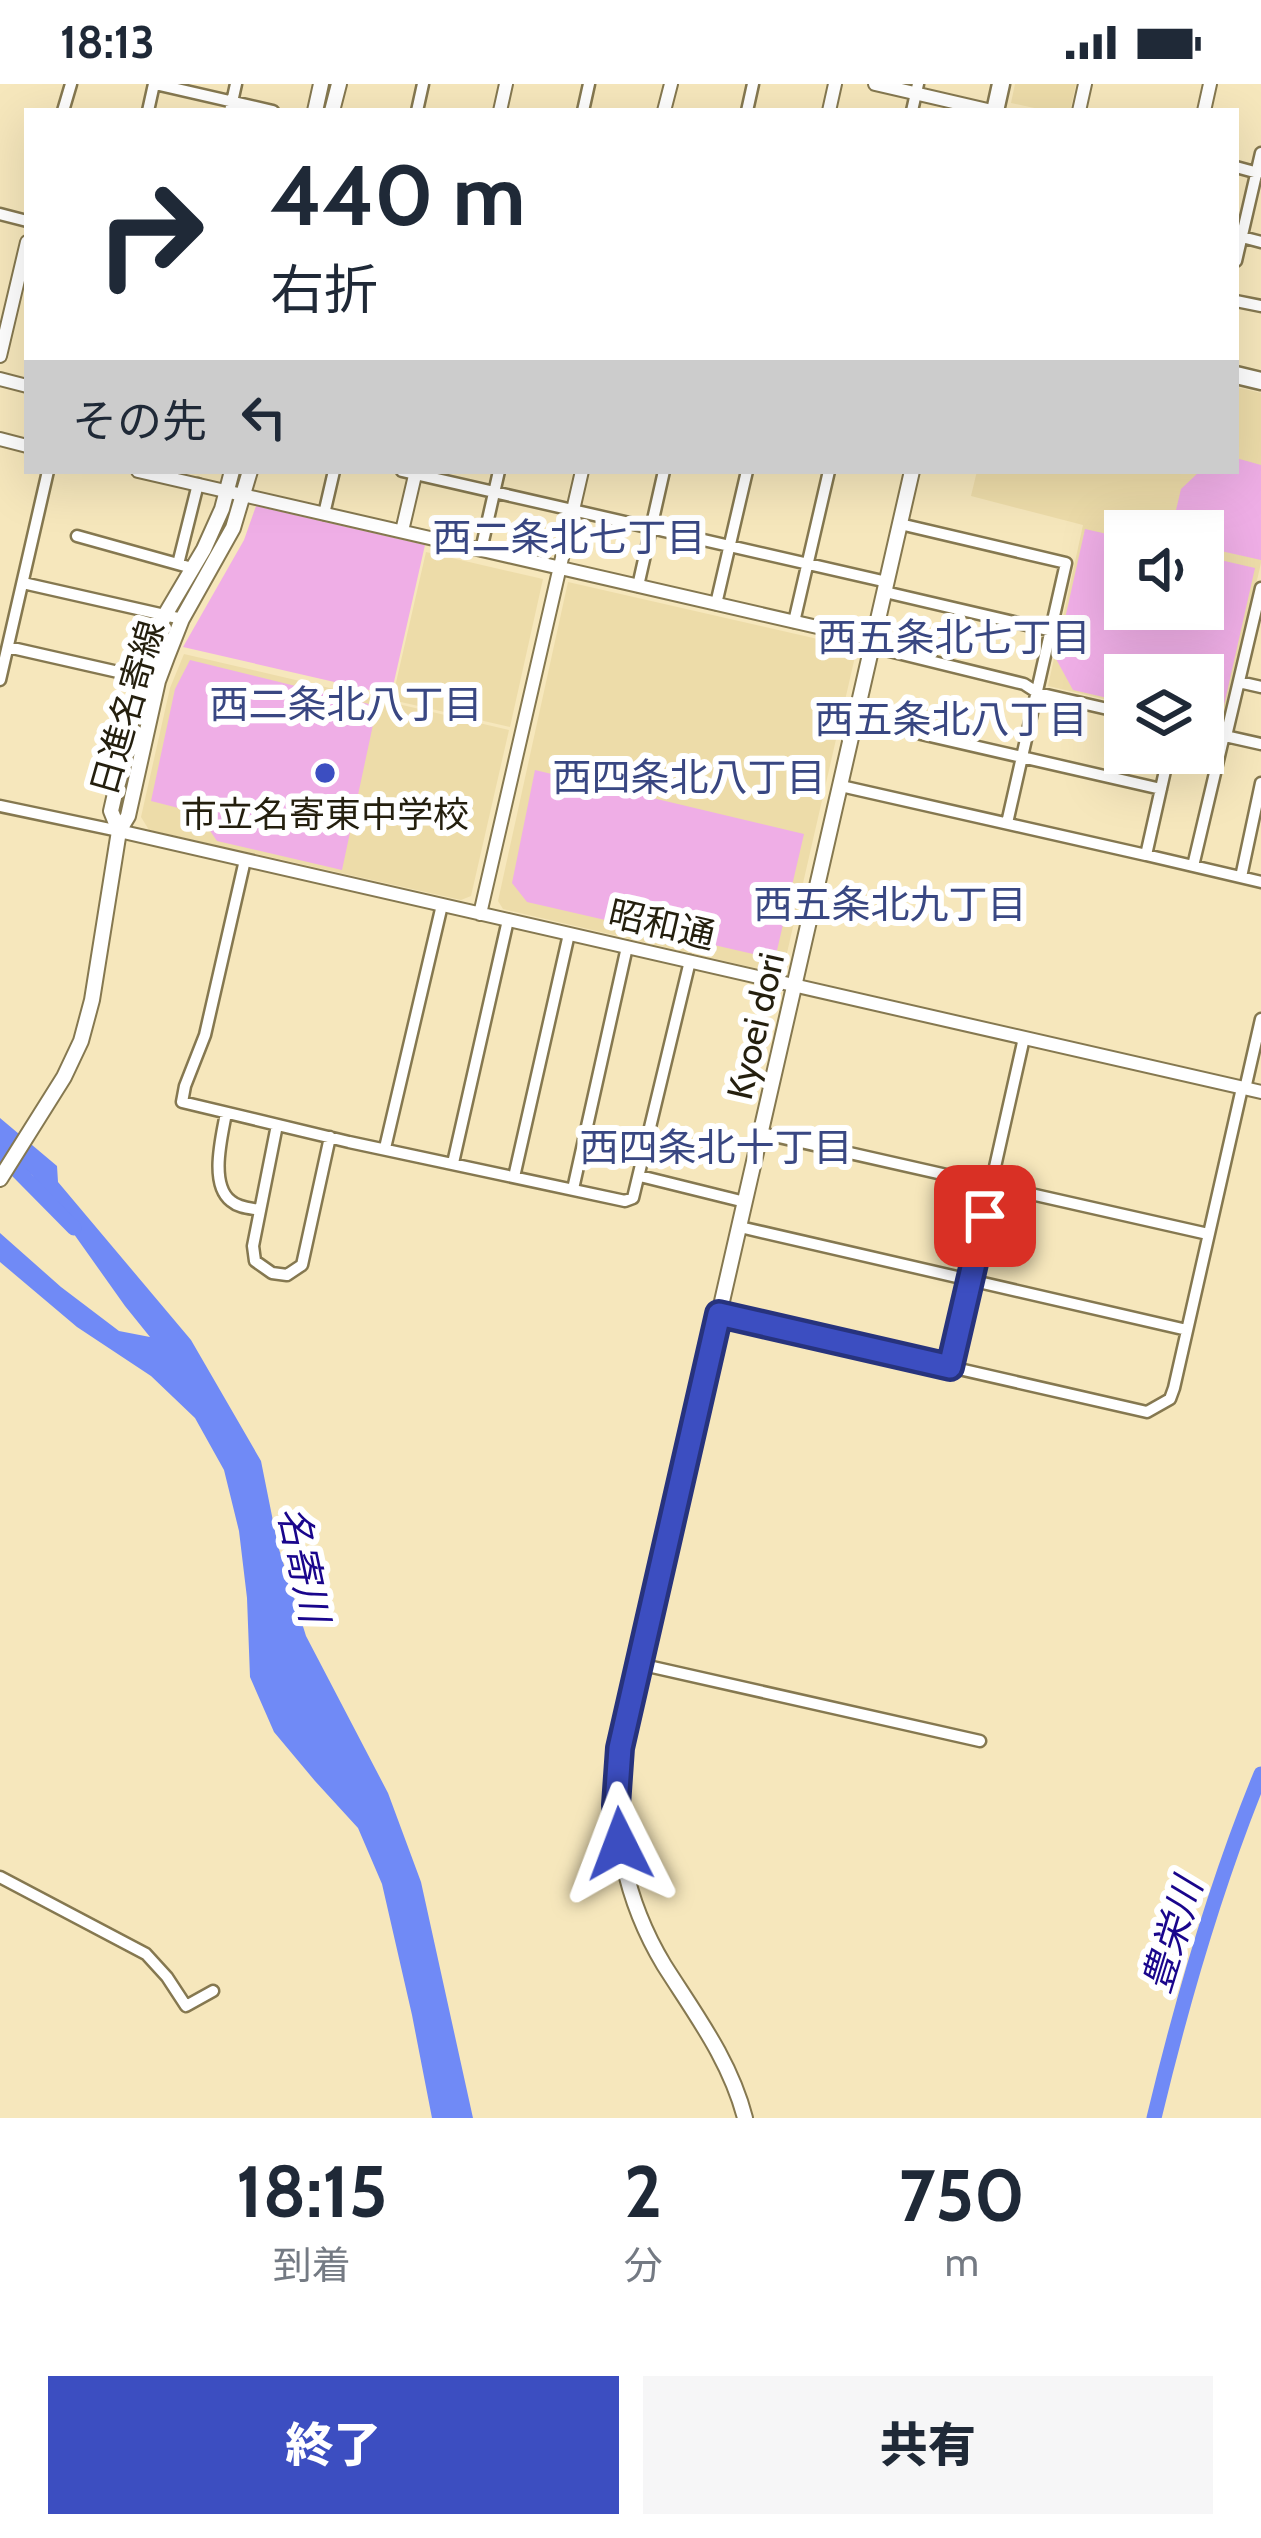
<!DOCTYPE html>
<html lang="ja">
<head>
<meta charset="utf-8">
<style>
  :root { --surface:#fff; --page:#f6f6f7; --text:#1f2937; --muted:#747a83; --accent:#3c4ec1 }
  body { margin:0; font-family:Cabin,"Noto Sans JP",sans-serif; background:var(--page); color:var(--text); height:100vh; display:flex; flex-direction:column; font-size:45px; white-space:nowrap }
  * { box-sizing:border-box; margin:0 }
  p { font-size:39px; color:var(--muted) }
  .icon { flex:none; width:66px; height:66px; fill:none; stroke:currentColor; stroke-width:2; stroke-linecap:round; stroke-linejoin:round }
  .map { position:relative; height:2034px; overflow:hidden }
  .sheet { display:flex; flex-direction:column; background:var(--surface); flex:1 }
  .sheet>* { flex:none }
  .top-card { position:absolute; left:24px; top:24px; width:1215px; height:366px; border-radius:0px; box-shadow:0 12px 48px #0002; background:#fff; color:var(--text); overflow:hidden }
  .tools { position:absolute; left:1104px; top:426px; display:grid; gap:24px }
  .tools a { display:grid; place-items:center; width:120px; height:120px; border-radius:0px; background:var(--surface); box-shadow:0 12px 48px #0002; font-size:60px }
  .pin { position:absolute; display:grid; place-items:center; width:102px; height:102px; color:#fff; margin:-51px; border-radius:24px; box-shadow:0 6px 18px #0006 }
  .me { position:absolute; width:132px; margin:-66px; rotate:357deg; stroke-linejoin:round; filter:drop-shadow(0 0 9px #0008) }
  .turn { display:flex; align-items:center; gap:42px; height:252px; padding:0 48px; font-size:54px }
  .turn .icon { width:156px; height:156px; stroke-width:2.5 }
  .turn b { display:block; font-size:84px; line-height:102px }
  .then { display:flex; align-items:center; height:114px; padding:0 48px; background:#0003; gap:24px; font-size:45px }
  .eta { display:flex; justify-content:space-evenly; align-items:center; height:204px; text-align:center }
  .eta b { font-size:72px; font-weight:800; line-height:84px }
  .primary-button { display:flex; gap:24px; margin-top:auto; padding:24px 48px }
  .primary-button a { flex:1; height:138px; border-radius:0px; background:var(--accent); color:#fff; font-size:48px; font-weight:800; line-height:138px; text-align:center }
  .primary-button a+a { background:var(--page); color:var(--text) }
  .status { display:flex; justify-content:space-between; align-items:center; height:84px; padding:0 60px; background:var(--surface); direction:ltr }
  .status svg { height:33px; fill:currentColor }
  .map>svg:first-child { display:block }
  .built { fill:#eddca9; fill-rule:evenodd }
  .green { fill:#efaee6 }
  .water { fill:#708af6 }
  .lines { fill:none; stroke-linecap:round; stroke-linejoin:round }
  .river { stroke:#708af6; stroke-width:15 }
  .minor-casing { stroke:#857850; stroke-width:15 }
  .tertiary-casing { stroke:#857850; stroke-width:16 }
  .secondary-casing { stroke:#857850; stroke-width:18 }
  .trunk-casing { stroke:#857850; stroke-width:21 }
  .minor { stroke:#fff; stroke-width:10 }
  .tertiary { stroke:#fff; stroke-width:12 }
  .secondary { stroke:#fff; stroke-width:14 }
  .trunk { stroke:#fff; stroke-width:16 }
  .route-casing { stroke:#27337d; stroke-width:30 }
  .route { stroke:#3c4ec1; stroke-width:21 }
  .poi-dot { fill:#3c4ec1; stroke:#fff; stroke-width:4.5 }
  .labels { text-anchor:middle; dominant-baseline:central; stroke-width:12; stroke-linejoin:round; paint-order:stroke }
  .street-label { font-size:36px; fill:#241f0e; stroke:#fff }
  .poi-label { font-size:36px; fill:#241f0e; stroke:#fff }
  .neighbourhood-label { font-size:39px; fill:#394782; stroke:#fff }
  .water-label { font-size:39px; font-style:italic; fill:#19058c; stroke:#fff }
</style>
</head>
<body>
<div class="status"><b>18:13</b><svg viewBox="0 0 49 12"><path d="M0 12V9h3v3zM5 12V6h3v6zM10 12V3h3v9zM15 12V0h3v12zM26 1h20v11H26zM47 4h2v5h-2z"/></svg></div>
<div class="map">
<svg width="1261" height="2034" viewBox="0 0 1261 2034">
  <rect width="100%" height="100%" fill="#f6e7bc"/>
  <path class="built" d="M1015 0H1076L1070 27H1048L1011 19Z
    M1236 303 1261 309V479L1223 643 1203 638V591H1125V620L1048 602 1083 441 971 412 977 387H1236ZM1125 447H1203V525H1125Z
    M426 468 543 495 510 643 392 616Z
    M568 498 857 564 784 882 772 888 503 825 498 817Z
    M184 570 509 646 471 812 461 816 149 746 141 733 170 604Z"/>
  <path class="green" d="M1236 374 1261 381V476L1203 463V447H1171L1181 405 1200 387H1236Z
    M256 422 425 461 391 611 183 563 244 456Z
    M1085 445 1125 454V525H1203V472L1255 484 1220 639 1203 635V591H1125V618L1073 606 1056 575Z
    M190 576 377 622 342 786 217 757 198 729 151 717 175 605Z
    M535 686 804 750 775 875 527 818 512 799Z"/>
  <path class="water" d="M0 1034 57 1082 58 1098 191 1256 261 1377 278 1462 306 1552 388 1709 421 1798 473 2034H432L412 1931 382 1800 358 1744 315 1697 274 1648 250 1593 247 1514 239 1447 224 1386 195 1334 151 1292 77 1243 0 1178V1149L61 1203 119 1247 150 1253 125 1222 32 1091 0 1073Z"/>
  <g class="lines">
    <path class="river" d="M0 1069 74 1144
      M1154 2034C1182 1917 1215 1802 1261 1690"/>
    <g class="minor-casing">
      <path id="minor" d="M155 0 273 27
        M63 27 71 0
        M148 27 154 0
        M230 27 236 0
        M417 27 423 0
        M583 27 589 0
        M747 27 753 0
        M912 27 918 0
        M1236 83 1258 89
        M0 130 27 137
        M1242 153 1261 158
        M1236 177 1261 69
        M1236 217 1261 222
        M402 387 887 498
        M324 430 334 387
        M900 440 1066 479 1007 739
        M77 452 192 484
        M481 466 499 387
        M178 480 198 400
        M23 499 182 535
        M638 502 664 387
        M885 508 1052 547
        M716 520 747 387
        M794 538 829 387
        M8 563 149 595
        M873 563 1024 600 1038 609 1125 629
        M0 596 48 387
        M1239 598 1261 603
        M856 635 1161 705
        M1203 647 1261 660
        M1226 652 1261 504
        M1169 669 1146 771 1261 798
        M841 702 1146 771
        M0 722 119 747
        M245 776 205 951 185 1002 182 1018 349 1058 625 1117 633 1114 690 877
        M1193 782 1224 651
        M1241 793 1261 699
        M1245 1005 1261 935
        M226 1029C222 1052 209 1100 231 1117 239 1124 250 1124 260 1126
        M277 1041 253 1162 255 1177 272 1189 287 1191 302 1181 330 1053
        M761 1049 1208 1150
        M385 1064 442 821
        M453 1079 508 836
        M640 1092 745 1118
        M514 1093 569 850
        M573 1105 627 863
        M740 1143 1187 1246
        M719 1230 1147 1328 1170 1315 1174 1304 1242 1004
        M950 1283 1024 954
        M639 1580 980 1657
        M0 1793 146 1870 167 1893 186 1922 213 1907"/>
    </g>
    <g class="tertiary-casing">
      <path id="tertiary" d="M875 0 992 27
        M500 27 506 0
        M664 27 671 0
        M829 27 835 0
        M1079 27 1085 0
        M1204 27 1210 0
        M0 272 27 158
        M0 295 27 302
        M0 355 27 362
        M138 387 874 556
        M402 447 416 387
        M119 747 1261 1008
        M480 830 582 387"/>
    </g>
    <g class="secondary-casing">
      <path id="secondary" d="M315 27 321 0
        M332 27 339 0
        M119 747 111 727 147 570 165 531 204 465 222 425 232 387
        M0 1095 64 993 81 957 92 916 119 747 128 732 158 597 167 573 182 535 233 444 250 387
        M745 2034C730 1976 695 1930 664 1881 626 1818 609 1743 620 1669 624 1639 632 1609 639 1580L912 387"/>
    </g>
    <g class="trunk-casing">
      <path id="trunk" d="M995 27 1001 0
        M1236 291 1261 297"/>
    </g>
    <use href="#minor" class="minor"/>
    <use href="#tertiary" class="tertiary"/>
    <use href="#secondary" class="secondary"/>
    <use href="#trunk" class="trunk"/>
  </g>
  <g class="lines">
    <g class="route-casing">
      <path id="route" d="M620 1760 616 1721 620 1664 719 1230 950 1283 985 1132"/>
    </g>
    <use href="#route" class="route"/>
  </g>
  <circle class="poi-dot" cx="325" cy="689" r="12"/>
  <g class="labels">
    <g class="street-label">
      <text transform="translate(127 624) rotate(-74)">日進名寄線</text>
      <text transform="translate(662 840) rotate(13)">昭和通</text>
      <text transform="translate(755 942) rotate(-77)">Kyoei dori</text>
    </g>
    <g class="poi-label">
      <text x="325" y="730">市立名寄東中学校</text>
    </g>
    <g class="neighbourhood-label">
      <text x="569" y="453">西二条北七丁目</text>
      <text x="954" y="553">西五条北七丁目</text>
      <text x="346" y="620">西二条北八丁目</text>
      <text x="951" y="635">西五条北八丁目</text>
      <text x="689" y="693">西四条北八丁目</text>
      <text x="890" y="820">西五条北九丁目</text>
      <text x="716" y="1063">西四条北十丁目</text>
    </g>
    <g class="water-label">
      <text transform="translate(304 1480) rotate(78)">名寄川</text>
      <text transform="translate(1172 1851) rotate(-73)">豊栄川</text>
    </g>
  </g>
</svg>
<div class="tools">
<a><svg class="icon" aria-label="sound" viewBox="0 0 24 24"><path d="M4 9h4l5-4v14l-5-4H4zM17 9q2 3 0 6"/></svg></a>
<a><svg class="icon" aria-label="layers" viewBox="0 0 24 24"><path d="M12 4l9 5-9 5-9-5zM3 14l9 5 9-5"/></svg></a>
</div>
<div class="pin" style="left:985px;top:1132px;background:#d93025"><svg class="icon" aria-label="arrive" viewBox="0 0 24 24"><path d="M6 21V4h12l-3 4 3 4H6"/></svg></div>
<svg class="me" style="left:620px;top:1760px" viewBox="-20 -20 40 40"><path d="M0-17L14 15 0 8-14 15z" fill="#3c4ec1" stroke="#fff" stroke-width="4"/></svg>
<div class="top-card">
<div class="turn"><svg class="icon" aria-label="right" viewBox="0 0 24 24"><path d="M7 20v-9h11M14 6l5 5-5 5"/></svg><div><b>440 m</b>右折</div></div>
<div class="then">その先<svg class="icon" aria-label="left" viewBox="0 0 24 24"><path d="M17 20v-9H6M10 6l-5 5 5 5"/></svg></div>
</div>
</div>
<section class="sheet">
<div class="eta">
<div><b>18:15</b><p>到着</p></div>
<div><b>2</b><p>分</p></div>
<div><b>750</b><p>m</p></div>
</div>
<div class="primary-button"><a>終了</a><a>共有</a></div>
</section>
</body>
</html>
